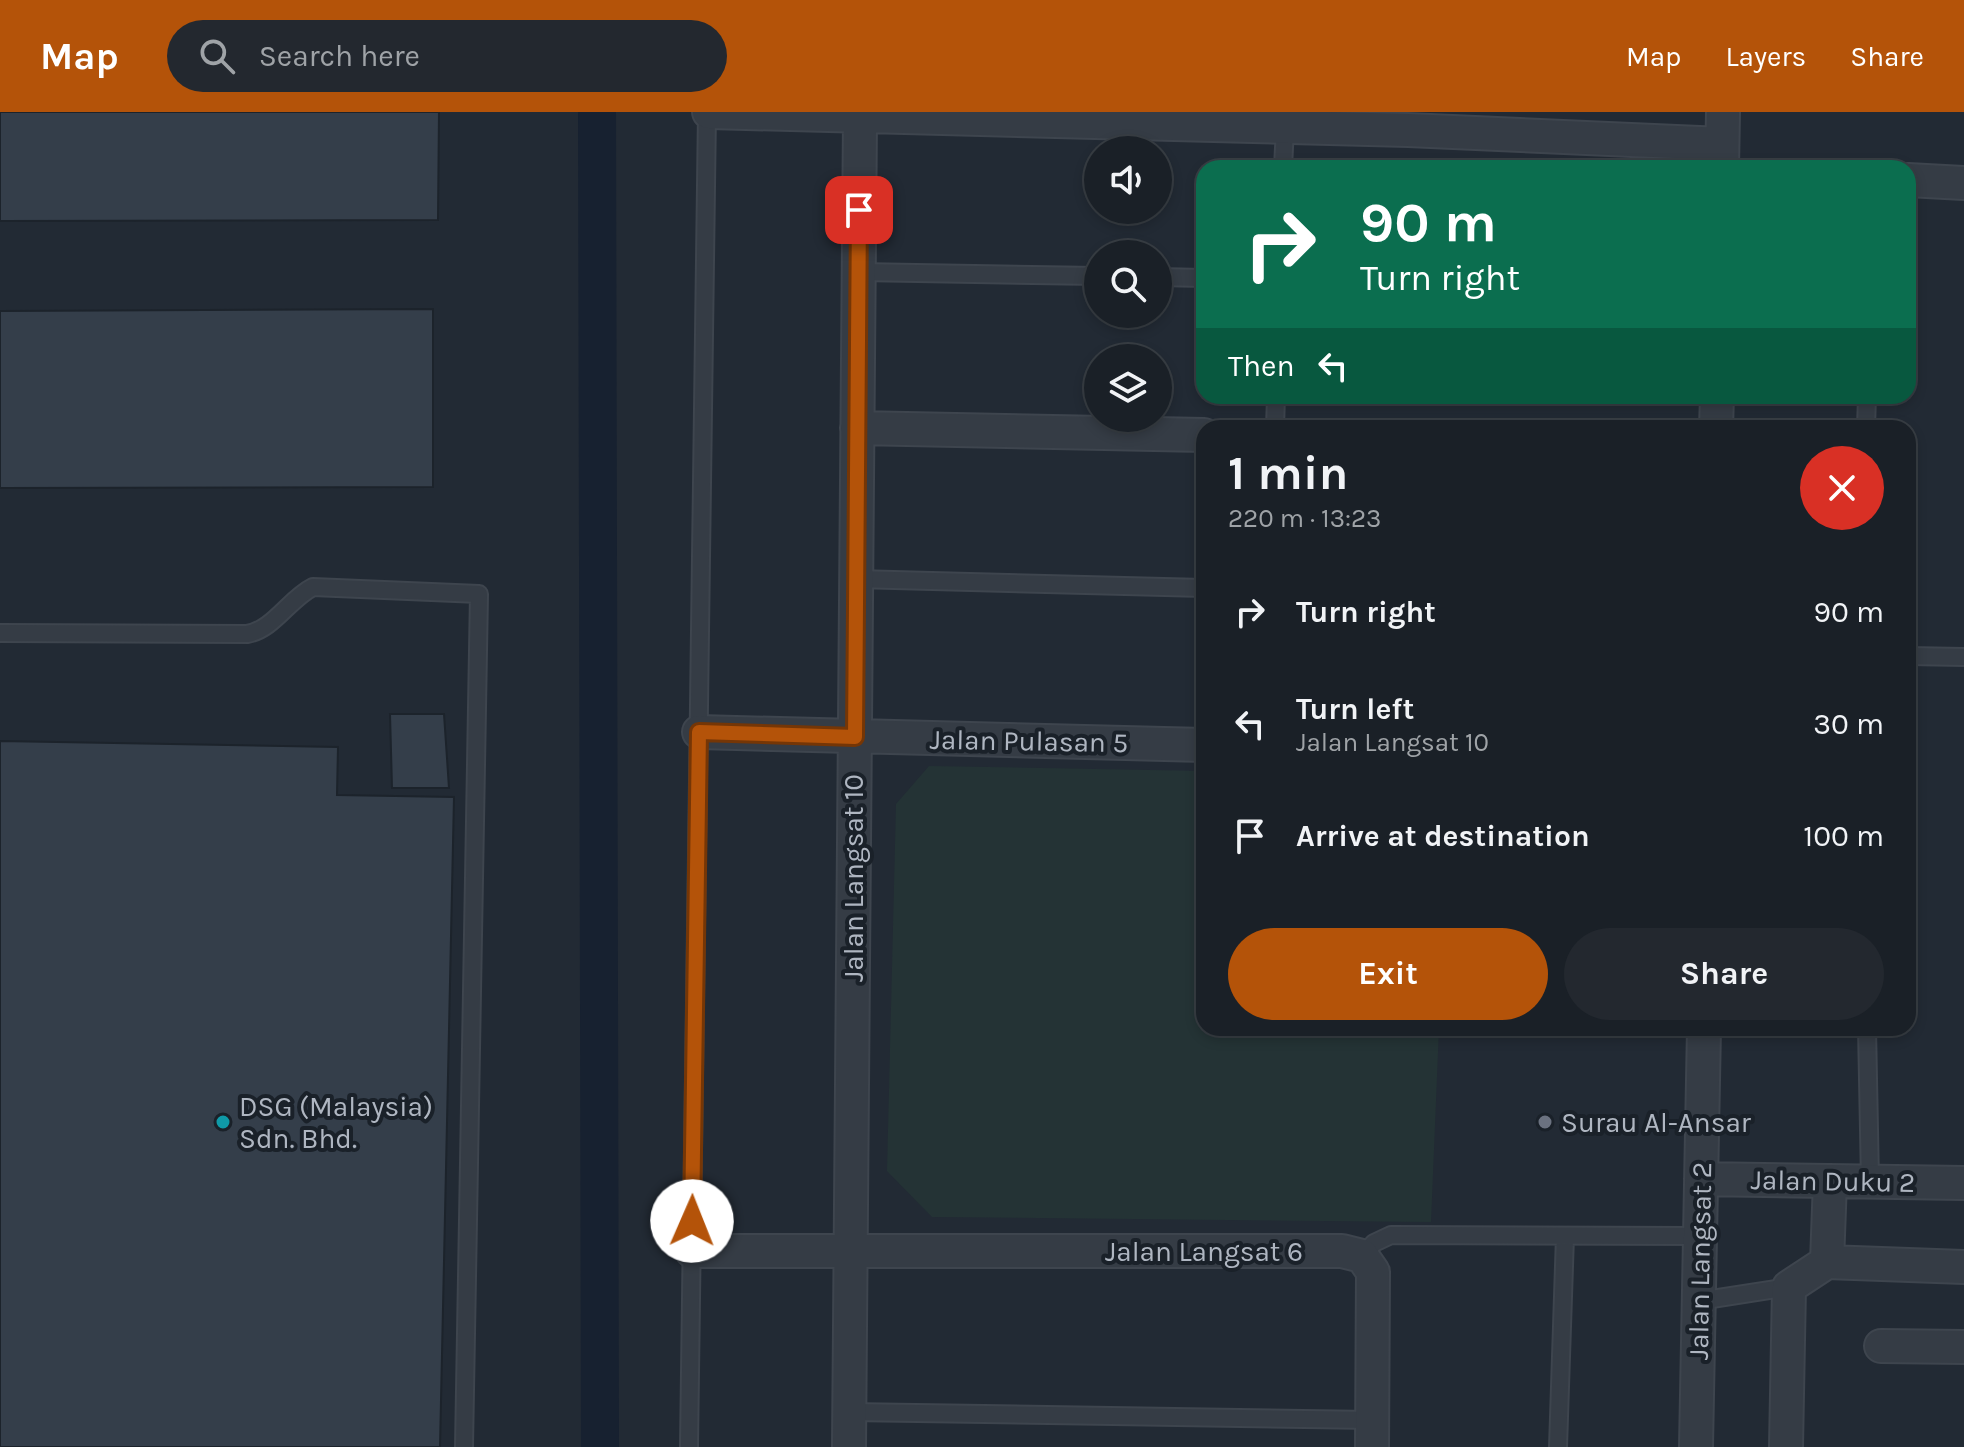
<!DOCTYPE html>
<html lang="en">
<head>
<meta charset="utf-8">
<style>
  :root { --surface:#1a2027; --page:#23282f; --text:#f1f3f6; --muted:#9fa3a7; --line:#383e44; --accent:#b45309 }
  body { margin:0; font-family:Karla,sans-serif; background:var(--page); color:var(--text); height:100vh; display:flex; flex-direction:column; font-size:30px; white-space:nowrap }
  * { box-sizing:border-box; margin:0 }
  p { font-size:26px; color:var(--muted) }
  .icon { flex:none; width:44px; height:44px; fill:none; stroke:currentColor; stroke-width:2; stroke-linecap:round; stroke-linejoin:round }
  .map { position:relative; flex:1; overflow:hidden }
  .drawer { position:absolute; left:1196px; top:308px; width:720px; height:616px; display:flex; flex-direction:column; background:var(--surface); border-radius:24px; box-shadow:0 4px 12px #0003,0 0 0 2px var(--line) }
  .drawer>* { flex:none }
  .banner { position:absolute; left:1196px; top:48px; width:720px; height:244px; border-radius:24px; box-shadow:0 4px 12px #0003,0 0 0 2px var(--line); background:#0b6e4f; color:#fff; overflow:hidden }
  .fabs { position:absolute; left:1084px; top:24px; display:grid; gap:16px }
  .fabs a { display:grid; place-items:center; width:88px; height:88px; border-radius:50%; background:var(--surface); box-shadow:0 4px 12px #0003,0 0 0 2px var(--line); font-size:40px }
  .pin { position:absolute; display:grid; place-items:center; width:68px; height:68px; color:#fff; margin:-34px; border-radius:16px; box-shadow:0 4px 12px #0006 }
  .me { position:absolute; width:88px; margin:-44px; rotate:1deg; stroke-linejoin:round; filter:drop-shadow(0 0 6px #0008) }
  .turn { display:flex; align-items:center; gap:28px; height:168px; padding:0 32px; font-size:36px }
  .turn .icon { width:104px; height:104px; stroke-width:2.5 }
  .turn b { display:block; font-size:56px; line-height:68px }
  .then { display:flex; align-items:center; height:76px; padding:0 32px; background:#0003; gap:16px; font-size:30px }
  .round { display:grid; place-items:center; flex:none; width:84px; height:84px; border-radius:42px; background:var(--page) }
  .summary { display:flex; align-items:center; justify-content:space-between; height:136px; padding:0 32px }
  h1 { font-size:48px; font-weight:700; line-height:60px }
  .cta { display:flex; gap:16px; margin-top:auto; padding:16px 32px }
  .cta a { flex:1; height:92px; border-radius:48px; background:var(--accent); color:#fff; font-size:32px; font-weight:700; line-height:92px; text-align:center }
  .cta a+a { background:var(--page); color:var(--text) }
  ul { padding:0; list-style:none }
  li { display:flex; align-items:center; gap:24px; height:112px; padding:0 32px }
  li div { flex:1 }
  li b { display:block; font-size:30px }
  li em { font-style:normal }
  header { display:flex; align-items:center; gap:48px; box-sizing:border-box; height:112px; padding:0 40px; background:var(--accent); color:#fff }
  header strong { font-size:38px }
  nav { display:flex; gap:44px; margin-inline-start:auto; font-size:28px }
  .search { width:560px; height:72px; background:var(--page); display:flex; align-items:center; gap:20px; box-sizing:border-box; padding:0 28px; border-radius:44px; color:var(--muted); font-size:30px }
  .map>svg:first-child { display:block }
  .green { fill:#243335 }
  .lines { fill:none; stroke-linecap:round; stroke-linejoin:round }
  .canal { stroke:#172130; stroke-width:38 }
  .building { fill:#343e4a; stroke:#1c232b; stroke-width:2 }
  .lane-casing { stroke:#3e454e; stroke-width:20 }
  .street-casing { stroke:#3e454e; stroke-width:36 }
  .lane { stroke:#353c45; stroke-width:16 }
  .street { stroke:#353c45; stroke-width:32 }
  .route-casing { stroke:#753606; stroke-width:20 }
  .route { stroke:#b45309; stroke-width:14 }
  .culture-dot { fill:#0f9aa8; stroke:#1a2129; stroke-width:3 }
  .worship-dot { fill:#6b7280; stroke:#1a2129; stroke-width:3 }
  .labels { text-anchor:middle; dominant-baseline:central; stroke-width:8; stroke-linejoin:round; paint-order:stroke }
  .street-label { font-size:28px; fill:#afb6c1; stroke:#1a2129 }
  .poi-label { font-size:28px; fill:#afb6c1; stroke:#1a2129; text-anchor:start }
</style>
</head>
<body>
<header>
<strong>Map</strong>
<div class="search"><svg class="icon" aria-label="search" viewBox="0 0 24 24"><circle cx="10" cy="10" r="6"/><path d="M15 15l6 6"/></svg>Search here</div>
<nav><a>Map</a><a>Layers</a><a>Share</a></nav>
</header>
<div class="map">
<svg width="1964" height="1335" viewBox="0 0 1964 1335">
  <rect width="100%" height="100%" fill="#222a34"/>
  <path class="green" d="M929 654 1204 659V916H1439L1431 1110 932 1105 887 1059 896 692Z"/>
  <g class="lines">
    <path class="canal" d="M597 0 600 1335"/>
  </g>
  <path class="building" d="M0 0H439L438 108 0 109Z
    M433 197V375L0 376V199Z
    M390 602H444L449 676H392Z
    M0 629 338 635 337 683 454 685 440 1335H0Z"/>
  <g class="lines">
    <g class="lane-casing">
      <path id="lane" d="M1283 56 1285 15
        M859 160 1098 164
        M1158 165 1204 166
        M1275 316 1276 284
        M1866 316 1867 284
        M856 467 1204 476
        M0 521 247 522C273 518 289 487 313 475L479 482 464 1335
        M1908 544 1964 545
        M1867 916 1870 1069
        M1362 1144 1374 1131 1391 1123 1700 1124
        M1699 1189 1789 1175
        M849 1300 1372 1308
        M689 1335 707 0
        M1558 1335 1565 1124"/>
    </g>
    <g class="street-casing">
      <path id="street" d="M709 0 1408 18 1722 32
        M1722 56 1723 0
        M1908 68 1964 71
        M857 316 1204 323
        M1716 316 1717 284
        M699 620 1204 633
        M1701 1067 1964 1071
        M692 1139H1342L1362 1144 1373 1160 1372 1335
        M1827 1150 1830 1069
        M1881 1234 1964 1235
        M849 1335 860 6
        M1696 1335 1704 916
        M1786 1335 1789 1175 1827 1150 1964 1155"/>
    </g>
    <use href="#lane" class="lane"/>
    <use href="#street" class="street"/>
  </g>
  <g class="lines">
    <g class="route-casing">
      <path id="route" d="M692 1109 699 620 855 625 859 98"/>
    </g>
    <use href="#route" class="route"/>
  </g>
  <circle class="culture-dot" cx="223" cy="1010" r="8"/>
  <circle class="worship-dot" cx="1545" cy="1010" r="8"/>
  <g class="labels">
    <g class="street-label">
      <text transform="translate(1029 629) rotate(1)">Jalan Pulasan 5</text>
      <text transform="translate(853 766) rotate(-90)">Jalan Langsat 10</text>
      <text transform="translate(1833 1069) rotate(1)">Jalan Duku 2</text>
      <text x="1204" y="1139">Jalan Langsat 6</text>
      <text transform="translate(1700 1149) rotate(-89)">Jalan Langsat 2</text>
    </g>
    <g class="poi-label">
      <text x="239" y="994">DSG (Malaysia)<tspan x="239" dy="32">Sdn. Bhd.</tspan></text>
      <text x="1561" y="1010">Surau Al-Ansar</text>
    </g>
  </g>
</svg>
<div class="fabs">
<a><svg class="icon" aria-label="sound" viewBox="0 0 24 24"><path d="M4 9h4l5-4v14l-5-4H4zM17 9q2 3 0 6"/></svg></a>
<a><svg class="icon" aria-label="search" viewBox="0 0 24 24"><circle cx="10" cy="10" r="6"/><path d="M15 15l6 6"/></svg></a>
<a><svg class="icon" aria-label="layers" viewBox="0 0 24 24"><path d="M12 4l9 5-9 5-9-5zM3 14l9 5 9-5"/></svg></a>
</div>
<div class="pin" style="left:859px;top:98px;background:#d93025"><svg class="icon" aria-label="arrive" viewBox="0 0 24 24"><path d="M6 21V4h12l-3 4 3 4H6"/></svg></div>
<svg class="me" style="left:692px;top:1109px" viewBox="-20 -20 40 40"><circle r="19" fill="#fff"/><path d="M0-13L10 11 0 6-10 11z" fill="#b45309"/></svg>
<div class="banner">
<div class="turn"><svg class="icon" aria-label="right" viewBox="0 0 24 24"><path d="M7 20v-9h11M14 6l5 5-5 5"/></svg><div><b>90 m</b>Turn right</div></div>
<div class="then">Then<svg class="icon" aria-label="left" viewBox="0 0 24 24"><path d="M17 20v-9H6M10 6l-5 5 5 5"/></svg></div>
</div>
<section class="drawer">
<div class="summary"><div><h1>1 min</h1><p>220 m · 13:23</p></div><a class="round" style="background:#d93025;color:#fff"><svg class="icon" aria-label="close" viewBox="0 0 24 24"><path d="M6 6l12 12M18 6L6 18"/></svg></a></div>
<ul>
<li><svg class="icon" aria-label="right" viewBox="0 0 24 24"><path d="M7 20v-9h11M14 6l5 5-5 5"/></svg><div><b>Turn right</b></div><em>90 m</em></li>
<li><svg class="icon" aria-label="left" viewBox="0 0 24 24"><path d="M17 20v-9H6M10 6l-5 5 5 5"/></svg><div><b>Turn left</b><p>Jalan Langsat 10</p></div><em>30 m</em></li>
<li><svg class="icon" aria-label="arrive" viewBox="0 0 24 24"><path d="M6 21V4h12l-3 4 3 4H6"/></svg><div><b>Arrive at destination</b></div><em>100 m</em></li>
</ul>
<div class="cta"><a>Exit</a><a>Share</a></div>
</section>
</div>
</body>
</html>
